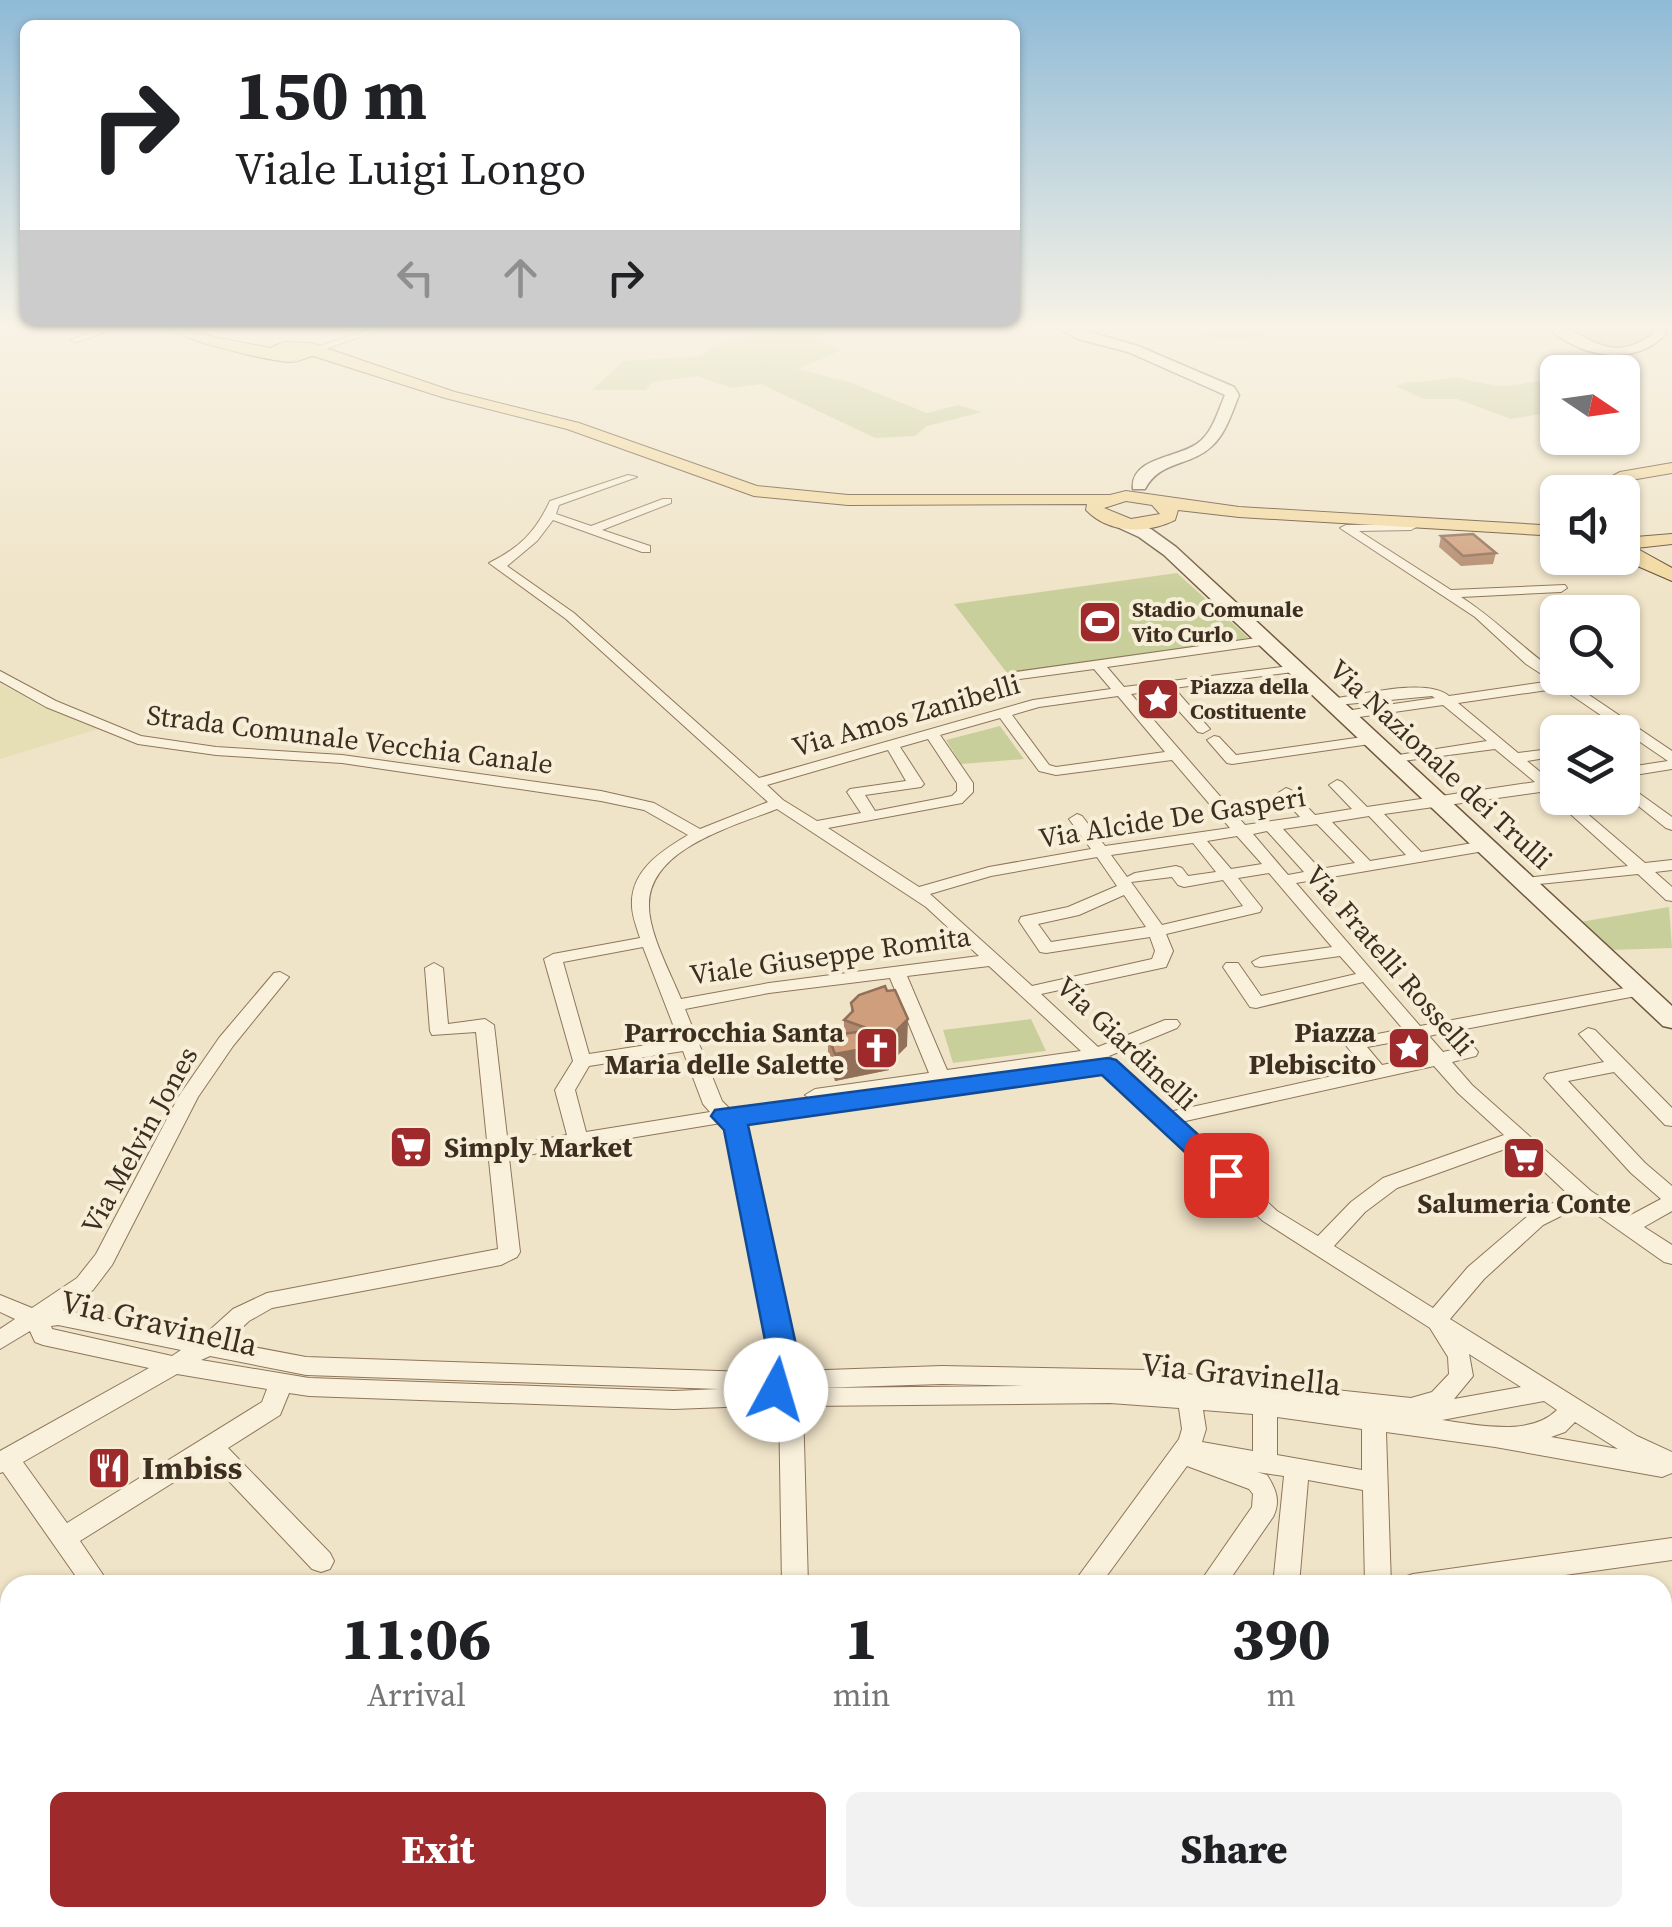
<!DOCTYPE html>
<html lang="en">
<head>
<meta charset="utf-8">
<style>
  :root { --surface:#fff; --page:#f2f2f2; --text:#202124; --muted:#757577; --accent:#9e2a2b }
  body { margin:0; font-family:"Source Serif 4",serif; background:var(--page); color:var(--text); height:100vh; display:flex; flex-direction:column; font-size:38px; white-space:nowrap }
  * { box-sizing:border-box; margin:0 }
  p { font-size:32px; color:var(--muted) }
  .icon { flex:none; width:55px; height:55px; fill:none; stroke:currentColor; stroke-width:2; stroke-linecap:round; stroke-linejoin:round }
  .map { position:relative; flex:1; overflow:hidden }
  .panel { position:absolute; left:0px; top:1575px; width:1672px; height:352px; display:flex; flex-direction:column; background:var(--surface); border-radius:30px 30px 0 0; box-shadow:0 2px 8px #0004 }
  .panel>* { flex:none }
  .top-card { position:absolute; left:20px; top:20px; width:1000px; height:305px; border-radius:15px; box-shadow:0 2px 8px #0004; background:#fff; color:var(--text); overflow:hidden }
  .needle { width:65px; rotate:103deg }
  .tools { position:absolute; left:1540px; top:355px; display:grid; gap:20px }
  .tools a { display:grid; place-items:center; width:100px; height:100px; border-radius:15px; background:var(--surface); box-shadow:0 2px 8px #0004; font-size:50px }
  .pin { position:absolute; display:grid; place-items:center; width:85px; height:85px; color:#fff; margin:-42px; border-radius:20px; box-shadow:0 5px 15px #0006 }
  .me { position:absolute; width:110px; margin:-55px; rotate:6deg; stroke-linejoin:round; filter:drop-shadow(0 0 8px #0008) }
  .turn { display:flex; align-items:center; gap:35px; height:210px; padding:0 50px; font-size:45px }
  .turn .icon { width:130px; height:130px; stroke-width:2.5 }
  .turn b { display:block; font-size:70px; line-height:85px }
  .lanes { display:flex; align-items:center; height:95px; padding:0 50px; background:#0003; justify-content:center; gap:50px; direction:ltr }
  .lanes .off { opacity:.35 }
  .eta { display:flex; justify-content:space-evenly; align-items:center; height:170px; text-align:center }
  .eta b { font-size:60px; font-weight:800; line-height:70px }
  .cta { display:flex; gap:20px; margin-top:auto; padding:20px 50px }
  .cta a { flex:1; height:115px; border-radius:15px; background:var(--accent); color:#fff; font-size:40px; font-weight:800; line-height:115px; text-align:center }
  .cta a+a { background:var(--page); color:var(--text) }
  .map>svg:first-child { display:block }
  .farmland { fill:#e6deb5 }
  .green { fill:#c9cf9b }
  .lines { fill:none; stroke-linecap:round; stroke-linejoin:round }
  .street-casing { stroke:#8d765c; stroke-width:2 }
  .secondary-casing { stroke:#6f573f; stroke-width:3 }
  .primary-casing { stroke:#5b4430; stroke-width:2 }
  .street { fill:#faf1dc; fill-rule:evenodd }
  .secondary { fill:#faf1dc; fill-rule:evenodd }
  .primary { fill:#f3d9a0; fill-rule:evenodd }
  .wall { fill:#b2896c }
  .shaded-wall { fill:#916f58 }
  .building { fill:#cf9f7d; stroke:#916f58; stroke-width:2.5 }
  .route { fill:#1a73e8; stroke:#114b97; stroke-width:2.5 }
  .labels { text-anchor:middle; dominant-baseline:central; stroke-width:8; stroke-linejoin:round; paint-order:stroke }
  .far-poi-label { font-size:22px; font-weight:bold; fill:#3d2e20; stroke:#f7eed8; text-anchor:start }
  .street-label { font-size:28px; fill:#3d2e20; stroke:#f7eed8 }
  .poi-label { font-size:28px; font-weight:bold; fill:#3d2e20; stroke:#f7eed8; text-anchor:end }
  .near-street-label { font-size:32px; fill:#3d2e20; stroke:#f7eed8 }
  .near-poi-label { font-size:32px; font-weight:bold; fill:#3d2e20; stroke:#f7eed8; text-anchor:start }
</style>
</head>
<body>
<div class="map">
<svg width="1672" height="1927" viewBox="0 0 1672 1927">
  <rect width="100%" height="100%" fill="#f0e4c8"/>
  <path class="farmland" d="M0 684 60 713 98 729 0 759Z"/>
  <path class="green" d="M815 326H836L821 342 842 350 798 369 849 382 927 413 958 405 982 412 927 426 915 436 875 438 761 384 732 388 697 376 652 382 646 390H592L623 361 701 356C719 336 787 330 815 326Z
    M1200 326H1306C1276 334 1218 351 1192 330Z
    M1557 326H1655V334C1621 357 1587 350 1557 326Z
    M1455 377C1474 381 1496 388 1515 385 1531 383 1541 378 1557 382V411L1511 419 1457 399H1424L1395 386C1406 381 1437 382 1455 377Z
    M1177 573 1251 640 1007 673 954 604Z
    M1000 726 1024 759 961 764 946 740Z
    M1669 907 1672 948 1610 950 1580 922Z
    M1031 1019 1046 1051 953 1063 943 1030Z"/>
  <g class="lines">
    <g class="street-casing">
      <path id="street" d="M110 326H122L77 342 70 340Z
        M380 326H392L316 352 308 350Z
        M628 475 637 477 559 505 556 514 591 526 663 499H671V503L602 530 650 546V552H642L553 520 537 541 507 566 574 613 759 778 1033 700 1111 689 1094 669 1013 680 1006 676 1008 673 1264 637 1269 638V644L1107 667 1124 687 1298 665 1300 668 1293 672 1174 688 1210 729 1203 733 1198 732 1160 690 1131 694 1245 825 1300 817 1278 793 1286 788 1291 790 1315 815 1352 809 1329 785 1337 780 1342 782 1367 807 1535 782 1495 749 1387 763V757L1392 756 1487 741 1443 705 1345 719 1338 715 1345 711 1435 698 1432 696 1326 706 1324 703 1331 699C1360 695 1427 677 1449 696L1552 681 1526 664 1475 617 1340 528 1346 525 1408 524 1420 521V525L1411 530 1359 531 1451 590 1565 585 1567 588 1561 592 1461 597C1496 619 1524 650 1558 673V678H1564L1672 751V769L1622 777V768L1668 761 1561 688 1458 703 1518 753 1558 748V756L1527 761 1550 780 1558 779 1555 790 1384 814 1421 852 1484 841 1492 846 1484 851 1296 883 1420 1026 1641 985 1650 990 1641 995 1460 1030 1478 1052 1476 1056 1452 1062 1472 1085 1591 1191 1629 1216 1661 1199 1631 1173 1544 1078 1547 1074 1604 1062 1579 1034 1588 1028 1595 1030 1672 1108V1126L1665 1125 1614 1072 1568 1081 1645 1163 1672 1186V1211L1644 1227 1672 1245V1264L1664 1262 1583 1205 1543 1225 1484 1279 1450 1319 1637 1436 1672 1452V1473L1662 1477 1495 1447 1386 1432 1391 1585H1365L1363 1490 1308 1480 1299 1585H1273L1284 1476 1257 1472 1267 1475C1276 1489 1281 1501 1273 1517L1226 1585H1198L1252 1507 1253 1494 1249 1489 1187 1466 1100 1585H1072L1179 1439 1182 1429 1179 1408 1110 1403 803 1406 808 1585H782L779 1405 674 1409 309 1396 289 1393 280 1415 228 1448 330 1553 334 1561 330 1569 321 1572 312 1569 209 1460 80 1541 110 1585H82L3 1472 0 1473V1451L149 1368 43 1345 35 1342 30 1331 0 1349V1329L15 1319 0 1312V1295L32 1308 77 1278 96 1254 179 1096 219 1038 274 973 280 972 289 977 233 1046 198 1097 112 1265 93 1290 63 1310 202 1337 233 1309 267 1293 498 1249 476 1032 432 1035 430 1031 425 968 434 963 443 968 448 1024 485 1019 494 1025 508 1145 567 1135 555 1090 573 1061 544 959 553 954 640 938C637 928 632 916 632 906 630 871 661 851 688 835L644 810 601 801 342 763 216 755 138 744 46 707 0 681V671L56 701 141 736 216 747 342 755 601 791 654 803 700 829 768 802 566 619 489 563C519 548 535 533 550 501ZM1118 696 1165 752 1056 767 1049 765 1012 715 1039 707ZM1000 718 1039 771 1056 775 1172 760 1230 828 1105 846 1082 816 1077 814 1069 819 1091 849 989 867 919 887 828 828 962 803 973 792V783L940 735ZM928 739 957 783V791L952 796 875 811 865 795 921 787 924 784 900 747ZM888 750 906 781 850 789 847 792 861 813 817 821 783 800 767 785ZM777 809 926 907 979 956 769 983 681 999C670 972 648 932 649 904 650 848 734 826 777 809ZM1369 816 1406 855 1370 861 1332 822ZM1317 824 1355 863 1320 869 1283 829ZM1267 831 1304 872 1288 875 1253 834ZM1237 836 1262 864 1231 869 1207 841ZM1193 843 1216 872 1188 876 1182 868 1176 866 1135 873 1127 877 1111 855ZM1097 857 1117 886 1068 907 1021 917 1019 921 1040 952 1046 953 1150 937 1155 951 1152 959 1032 986 930 894 991 876ZM1269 873 1332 947 1261 957 1252 962 1255 966 1261 967 1340 956 1356 974 1261 996 1238 963H1226L1223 967 1250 1007 1256 1008 1363 982 1403 1029 1347 1040 1345 1044 1364 1069 1169 1112 1109 1056 1177 1028 1180 1024 1177 1020H1165L1098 1047 1041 994 1166 967 1173 951 1166 934 1260 912 1262 908 1238 878ZM1172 877 1178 885 1184 887 1223 880 1243 906 1162 925 1131 882ZM1124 895 1146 927 1051 942 1038 924 1079 915ZM643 947 679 1040 589 1054 563 962ZM989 966 1081 1051 947 1070 907 976ZM890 978 929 1073 815 1089 805 1095 814 1101 731 1110 722 1101 685 1009 769 993ZM1442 1033 1456 1049 1443 1052 1429 1036ZM1411 1039 1426 1056 1382 1065 1367 1047ZM683 1051 703 1104 710 1112 586 1132 575 1090 589 1066ZM1092 1061V1062L952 1082ZM1434 1066 1458 1093 1504 1135 1383 1178 1351 1202 1318 1236 1277 1211 1181 1122ZM1104 1073 1263 1221 1430 1328 1448 1357 1449 1374 1432 1392 1411 1398 1149 1370 942 1366 797 1371 744 1123ZM721 1123 727 1128 775 1373 306 1357 227 1342 249 1321 272 1308 501 1265 517 1257 520 1252 509 1158ZM1516 1145 1569 1195 1529 1215 1468 1267 1433 1308 1334 1246 1365 1212 1397 1188ZM58 1325 181 1350 172 1356 52 1329 51 1326ZM1469 1354 1521 1387 1454 1399 1473 1376ZM210 1356 306 1375 719 1389 674 1391 309 1378 201 1360ZM177 1374 267 1389 262 1402 67 1523 23 1462ZM942 1384 1024 1386 816 1388ZM789 1385 800 1388 789 1391 786 1389ZM1544 1401 1557 1410C1530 1437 1477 1425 1442 1420ZM1203 1410 1253 1414V1451L1202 1442 1206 1429ZM1277 1417 1362 1429V1470L1277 1455ZM1575 1422 1618 1449 1551 1437 1565 1432Z
        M1214 736 1219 737 1236 755 1370 736 1377 740 1370 744 1232 764 1227 763 1207 740Z
        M1622 781 1672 817V830L1666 828 1622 793Z
        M1558 794V798H1569L1645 863 1672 860V870L1655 872 1672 887V901L1666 900 1638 874 1520 886 1518 883 1526 878 1628 866 1556 801 1553 798Z
        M1672 1538V1560L1494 1585H1400L1404 1577 1413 1574Z
        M10 1745V1775L0 1779V1749Z
        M1662 1798H1672V1826H1662Z
        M290 1918H332L329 1927H286Z
        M356 1918H386L390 1927H359Z
        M823 1918H857L854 1927H819Z
        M979 1918H1022L1026 1927H982Z
        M1088 1918H1142L1139 1927H1091Z
        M1264 1918H1295L1292 1927H1260Z"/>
    </g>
    <g class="secondary-casing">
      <path id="secondary" d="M1053 326H1069L1138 346 1234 387 1239 395C1232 412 1226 433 1212 446 1190 467 1160 460 1145 489H1133C1130 457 1179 458 1198 443 1213 432 1218 411 1225 395L1128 352 1078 339Z
        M1546 326C1586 324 1604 371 1654 333L1653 326H1665L1666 334C1633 368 1578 357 1546 326Z
        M1121 518 1151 529 1176 547 1672 1006V1028L1663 1026 1164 555 1139 537 1115 526V520Z"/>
    </g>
    <g class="primary-casing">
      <path id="primary" d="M165 326H181L189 332 270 348 284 342 311 343 455 392 579 423 757 486 848 495H1110L1126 491 1239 507 1558 526V536L1239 517 1178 510 1175 520C1147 534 1109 534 1086 510L1087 504 848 505 754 496 567 429 445 398 313 356C305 358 298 362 290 362 268 361 179 340 165 326ZM1126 501 1152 505 1160 514 1131 519 1104 508Z
        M1672 463V473L1631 480 1605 492H1583L1620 472Z
        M1672 534V544L1636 548 1672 568V581L1619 558H1622L1623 538Z"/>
    </g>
    <use href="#street" class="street"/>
    <use href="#secondary" class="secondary"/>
    <use href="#primary" class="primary"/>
  </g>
  <path class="wall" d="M1441 536 1496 553 1493 564 1461 566 1439 547Z
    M851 1003 907 1046 889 1064V1070L835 1081 828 1063V1036L844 1034V1020L851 1013Z"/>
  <path class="shaded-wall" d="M908 1019 907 1046 889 1064V1070L835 1081V1054L888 1039Z"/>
  <path class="building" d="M1473 534 1496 553 1463 556 1441 536Z
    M885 986 887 991 895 990 908 1019 888 1039 889 1044 835 1054 828 1036 872 1030 844 1020 853 1011 851 1003 859 995Z"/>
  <linearGradient id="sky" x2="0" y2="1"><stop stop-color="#8fbad6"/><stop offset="0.55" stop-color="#f8f3e6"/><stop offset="1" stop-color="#f8f3e6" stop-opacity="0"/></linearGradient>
  <rect width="1672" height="595" fill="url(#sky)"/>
  <path class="route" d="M1108 1058 1116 1060 1236 1169 1240 1175 1236 1182H1217L1102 1075 748 1125 803 1377C794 1392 784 1404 766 1398L761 1390 771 1371 724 1130 711 1116 715 1110Z"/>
  <defs>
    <g id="stadium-square" transform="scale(2.25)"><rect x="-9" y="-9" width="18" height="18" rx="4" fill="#9e2a2b" stroke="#f7eed8"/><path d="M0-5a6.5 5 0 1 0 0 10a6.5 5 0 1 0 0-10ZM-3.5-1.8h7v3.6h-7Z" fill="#fff"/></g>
    <g id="sight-square" transform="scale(2.25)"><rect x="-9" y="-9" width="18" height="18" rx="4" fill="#9e2a2b" stroke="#f7eed8"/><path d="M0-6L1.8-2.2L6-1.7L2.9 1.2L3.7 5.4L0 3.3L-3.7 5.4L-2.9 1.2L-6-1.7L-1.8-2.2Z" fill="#fff"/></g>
    <g id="church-square" transform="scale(2.25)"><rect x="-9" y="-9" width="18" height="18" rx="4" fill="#9e2a2b" stroke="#f7eed8"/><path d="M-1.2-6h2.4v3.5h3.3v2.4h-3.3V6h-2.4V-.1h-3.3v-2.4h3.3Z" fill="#fff"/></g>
    <g id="supermarket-square" transform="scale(2.25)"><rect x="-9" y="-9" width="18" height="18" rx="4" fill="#9e2a2b" stroke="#f7eed8"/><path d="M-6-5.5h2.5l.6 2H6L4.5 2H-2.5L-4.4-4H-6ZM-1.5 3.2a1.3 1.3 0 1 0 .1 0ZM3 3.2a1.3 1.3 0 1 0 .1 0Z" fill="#fff"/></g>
    <g id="restaurant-square" transform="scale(2.25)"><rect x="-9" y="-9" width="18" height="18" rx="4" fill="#9e2a2b" stroke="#f7eed8"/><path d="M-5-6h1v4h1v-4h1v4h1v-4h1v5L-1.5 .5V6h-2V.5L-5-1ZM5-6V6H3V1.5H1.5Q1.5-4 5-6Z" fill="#fff"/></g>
  </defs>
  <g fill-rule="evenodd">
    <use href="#stadium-square" x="1100" y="622"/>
    <use href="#sight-square" x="1158" y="699"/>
    <use href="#church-square" x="877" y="1048"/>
    <use href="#sight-square" x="1409" y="1048"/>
    <use href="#supermarket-square" x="411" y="1147"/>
    <use href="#supermarket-square" x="1524" y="1158"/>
    <use href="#restaurant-square" x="109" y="1468"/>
  </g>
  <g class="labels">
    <g class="far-poi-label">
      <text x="1132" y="609">Stadio Comunale<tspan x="1132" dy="25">Vito Curlo</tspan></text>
      <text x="1190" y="686">Piazza della<tspan x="1190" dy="25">Costituente</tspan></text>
    </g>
    <g class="street-label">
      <text transform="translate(906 715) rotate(-16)">Via Amos Zanibelli</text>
      <text transform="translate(350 739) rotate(7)">Strada Comunale Vecchia Canale</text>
      <text transform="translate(1441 764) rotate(43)">Via Nazionale dei Trulli</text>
      <text transform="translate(1172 817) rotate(-9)">Via Alcide De Gasperi</text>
      <text transform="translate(830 955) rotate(-8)">Viale Giuseppe Romita</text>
      <text transform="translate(1390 960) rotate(49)">Via Fratelli Rosselli</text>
      <text transform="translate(1127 1043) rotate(43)">Via Giardinelli</text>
      <text transform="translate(139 1140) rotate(-61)">Via Melvin Jones</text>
    </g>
    <g class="poi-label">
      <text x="844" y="1032">Parrocchia Santa<tspan x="844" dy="32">Maria delle Salette</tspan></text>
      <text x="1376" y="1032">Piazza<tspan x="1376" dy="32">Plebiscito</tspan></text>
      <text x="444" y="1147" text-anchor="start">Simply Market</text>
      <text x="1524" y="1203" text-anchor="middle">Salumeria Conte</text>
    </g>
    <g class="near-street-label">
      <text transform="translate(159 1323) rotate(13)">Via Gravinella</text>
      <text transform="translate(1241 1374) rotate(6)">Via Gravinella</text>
    </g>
    <g class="near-poi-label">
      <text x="142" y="1468">Imbiss</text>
    </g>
  </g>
</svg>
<div class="tools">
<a><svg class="needle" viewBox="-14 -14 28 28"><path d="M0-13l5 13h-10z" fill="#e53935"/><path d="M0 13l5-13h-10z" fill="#757577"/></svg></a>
<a><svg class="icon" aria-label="sound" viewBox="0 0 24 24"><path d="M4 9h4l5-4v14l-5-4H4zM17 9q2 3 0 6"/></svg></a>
<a><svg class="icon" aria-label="search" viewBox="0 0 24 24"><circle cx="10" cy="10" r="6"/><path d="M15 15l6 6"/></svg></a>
<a><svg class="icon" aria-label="layers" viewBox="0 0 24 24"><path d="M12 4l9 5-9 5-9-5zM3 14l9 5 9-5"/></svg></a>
</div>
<div class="pin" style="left:1226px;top:1175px;background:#d93025"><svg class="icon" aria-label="arrive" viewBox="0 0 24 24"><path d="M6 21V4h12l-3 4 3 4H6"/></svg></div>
<svg class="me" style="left:776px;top:1390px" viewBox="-20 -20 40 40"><circle r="19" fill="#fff"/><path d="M0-13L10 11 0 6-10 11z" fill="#1a73e8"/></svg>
<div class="top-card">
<div class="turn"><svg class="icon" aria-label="right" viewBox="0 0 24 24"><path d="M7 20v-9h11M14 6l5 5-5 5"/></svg><div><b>150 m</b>Viale Luigi Longo</div></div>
<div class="lanes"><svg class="icon off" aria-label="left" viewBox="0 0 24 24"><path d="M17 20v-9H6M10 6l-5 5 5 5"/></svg><svg class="icon off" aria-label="ahead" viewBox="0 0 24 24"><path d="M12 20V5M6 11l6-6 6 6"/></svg><svg class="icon" aria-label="right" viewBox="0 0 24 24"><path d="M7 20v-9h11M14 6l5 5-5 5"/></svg></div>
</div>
<section class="panel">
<div class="eta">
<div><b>11:06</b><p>Arrival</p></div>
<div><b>1</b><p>min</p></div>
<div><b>390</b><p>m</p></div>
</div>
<div class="cta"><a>Exit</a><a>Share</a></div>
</section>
</div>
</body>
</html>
